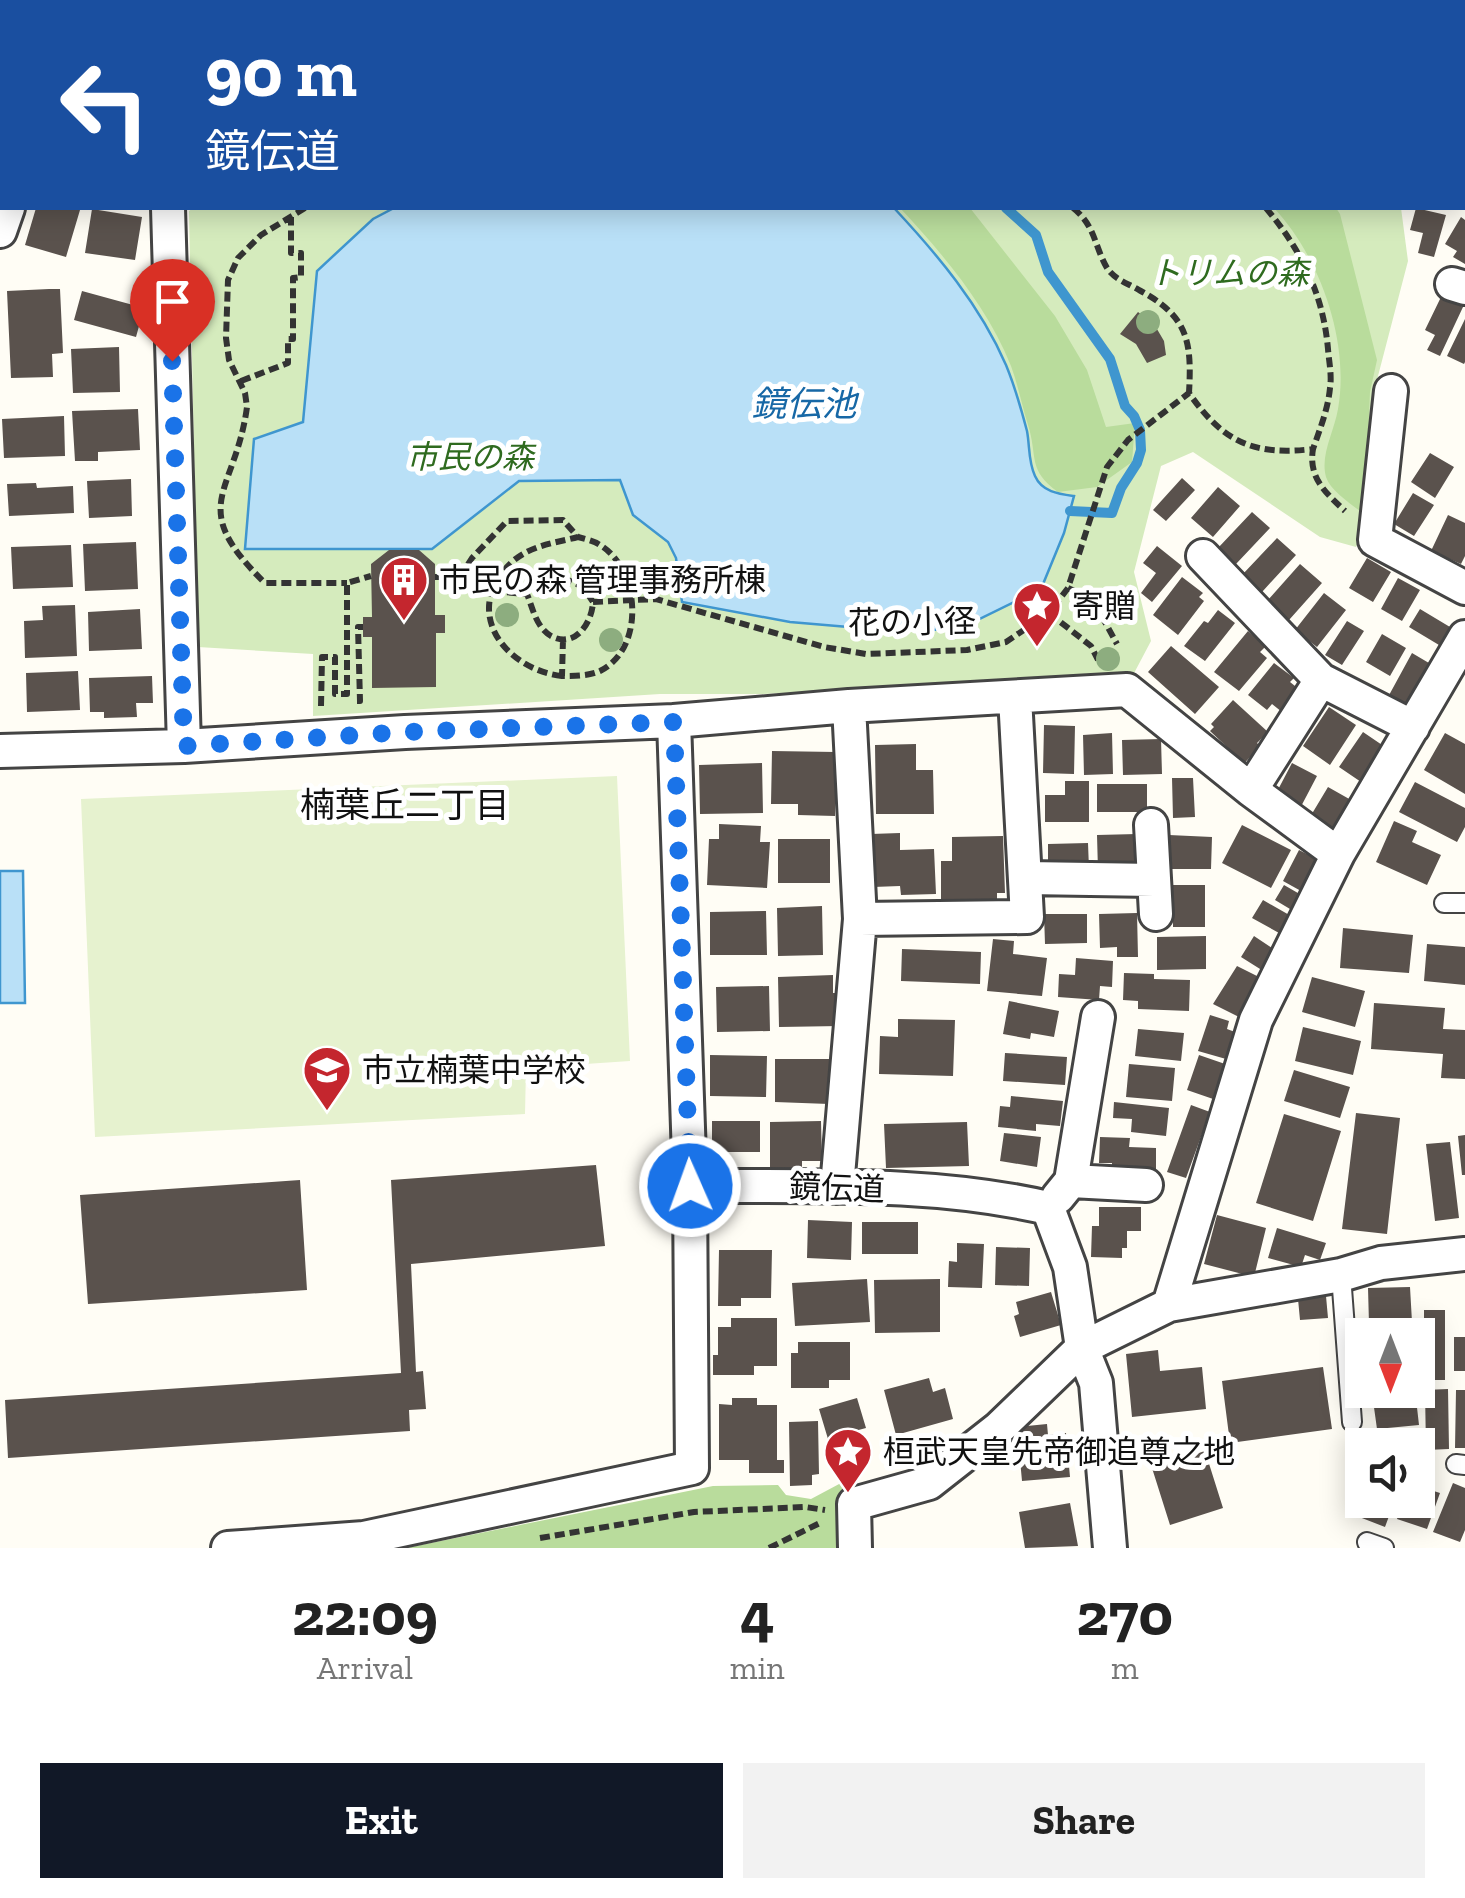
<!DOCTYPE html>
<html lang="en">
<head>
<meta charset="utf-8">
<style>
  :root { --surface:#fff; --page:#f2f2f2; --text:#222; --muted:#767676; --accent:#111827 }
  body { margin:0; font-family:"Zilla Slab","Noto Sans JP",serif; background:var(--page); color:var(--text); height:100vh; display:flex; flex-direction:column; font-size:38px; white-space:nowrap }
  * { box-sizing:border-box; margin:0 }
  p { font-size:32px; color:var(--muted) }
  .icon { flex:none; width:55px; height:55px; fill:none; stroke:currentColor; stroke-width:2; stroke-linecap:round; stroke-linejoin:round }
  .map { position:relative; height:1548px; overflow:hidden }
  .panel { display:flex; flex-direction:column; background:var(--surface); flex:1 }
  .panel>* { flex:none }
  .hud { position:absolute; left:0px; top:0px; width:1465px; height:210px; box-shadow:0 5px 25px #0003; background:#1a4fa0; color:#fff; overflow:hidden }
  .needle { width:65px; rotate:180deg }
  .buttons { position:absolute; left:1345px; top:1318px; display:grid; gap:20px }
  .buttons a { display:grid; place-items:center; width:90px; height:90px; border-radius:0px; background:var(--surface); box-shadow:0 5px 25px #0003; font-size:50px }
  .pin { position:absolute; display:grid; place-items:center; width:85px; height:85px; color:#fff; margin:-102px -42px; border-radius:50% 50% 50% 0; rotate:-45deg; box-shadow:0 0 10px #0007 }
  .pin .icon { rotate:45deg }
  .me { position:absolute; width:110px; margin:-55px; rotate:358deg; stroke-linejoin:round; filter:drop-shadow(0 0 8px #0008) }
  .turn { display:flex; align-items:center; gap:35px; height:210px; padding:0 40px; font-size:45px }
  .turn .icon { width:130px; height:130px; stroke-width:2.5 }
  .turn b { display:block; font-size:70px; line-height:85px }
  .eta { display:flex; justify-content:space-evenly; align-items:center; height:170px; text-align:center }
  .eta b { font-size:60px; font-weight:800; line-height:70px }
  .action { display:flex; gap:20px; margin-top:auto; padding:20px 40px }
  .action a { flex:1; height:115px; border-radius:0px; background:var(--accent); color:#fff; font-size:40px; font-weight:800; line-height:115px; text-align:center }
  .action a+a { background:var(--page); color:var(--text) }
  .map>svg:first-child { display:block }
  .green { fill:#d5ebbd }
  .forest { fill:#b9dc9c }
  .pitch { fill:#e6f2cf }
  .water { fill:#b9e0f7; stroke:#3f96cf; stroke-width:2.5 }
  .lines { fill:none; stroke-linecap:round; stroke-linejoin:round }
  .stream { stroke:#3f96cf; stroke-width:10 }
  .building { fill:#5a524d }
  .service-casing { stroke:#444; stroke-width:22 }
  .minor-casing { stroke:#444; stroke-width:38 }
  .path { stroke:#333; stroke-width:6; stroke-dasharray:10 5; stroke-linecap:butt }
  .service { stroke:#fff; stroke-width:18 }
  .minor { stroke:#fff; stroke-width:32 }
  .tree { fill:#8dad7f }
  .route { stroke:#1a73e8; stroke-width:18; stroke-dasharray:0 32.4 }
  .labels { text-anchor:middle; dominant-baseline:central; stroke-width:10; stroke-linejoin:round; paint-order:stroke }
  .park-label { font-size:32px; font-style:italic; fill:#2f6b1f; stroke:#fff }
  .poi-label { font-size:32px; fill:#111; stroke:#fff; text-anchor:start }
  .street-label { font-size:32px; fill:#111; stroke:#fff }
  .water-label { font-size:35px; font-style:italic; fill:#1768a6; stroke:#fff }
  .neighbourhood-label { font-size:35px; fill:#111; stroke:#fff }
</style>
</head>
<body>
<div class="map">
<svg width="1465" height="1548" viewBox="0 0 1465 1548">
  <rect width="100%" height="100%" fill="#fffdf5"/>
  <path class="green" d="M476 0H1113L1117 2H471Z
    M193 208H1401L1408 261 1372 399 1370 516 1356 547 1320 537 1193 452 1161 466 1134 572 1151 641 1132 677 763 694H660L313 716V654L198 647 189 211Z"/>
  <path class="forest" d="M900 208H970L1055 316 1087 370 1106 427 1135 423 1132 462 1097 487 1058 492C1027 470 1038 456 1028 425 1022 406 1018 385 1011 366 987 306 943 254 900 208Z
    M1274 208H1336L1340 214 1377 360 1370 392 1365 515C1353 505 1331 492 1326 477 1320 455 1334 432 1338 409 1350 342 1320 257 1274 208Z
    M841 1483 851 1510V1548H406L713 1486 778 1485 786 1495 811 1499Z"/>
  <path class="pitch" d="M617 776 630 1061 526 1068 525 1114 95 1137 81 799Z"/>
  <path class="water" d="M394 208H894C937 254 980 305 1006 365 1013 382 1022 412 1027 431 1030 447 1028 461 1035 476 1042 492 1059 494 1074 496L1064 533 1041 589 957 630 872 629 790 622 682 602 676 558 668 542 633 515 620 480 519 481 432 549H245L254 439 303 422 317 271 373 219Z
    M0 871H23L25 1003H0Z"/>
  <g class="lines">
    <path class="stream" d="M750 0 758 2
      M1006 208 1036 235 1048 272 1110 359 1125 406 1134 416 1140 430 1141 450 1137 463 1121 488 1112 513 1070 511"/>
  </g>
  <path class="building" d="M36 208 80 210 66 257 25 245Z
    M1416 208 1446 215 1434 257 1418 253 1423 233 1410 230Z
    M92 209 142 217 135 260 85 253Z
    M1461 217 1465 220V264L1453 257 1457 251 1445 244Z
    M49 289H60L63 353 52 354 53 377 11 378 7 291Z
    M82 291 144 308 136 337 74 320Z
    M1441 297 1463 307 1440 356 1427 350 1435 335 1425 330Z
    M1138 312 1154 324 1164 341 1166 355 1147 363 1136 344 1120 334Z
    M1465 319V362L1464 364 1447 356Z
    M119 347 120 392 73 393 71 349Z
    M138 409 140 450 98 452V461H75L72 411Z
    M64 416 65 456 4 458 2 419Z
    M1430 453 1454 467 1435 498 1411 482Z
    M1182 478 1195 490 1166 521 1153 510Z
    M131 479 132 516 89 518 87 481Z
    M36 483 37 488 73 486 74 513 9 516 7 484Z
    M1218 487 1240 506 1213 537 1191 518Z
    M1413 493 1434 505 1414 536 1394 524Z
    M1252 512 1270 528 1236 564 1218 548Z
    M1448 515 1465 523V556L1461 564 1431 551Z
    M1277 538 1296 555 1262 592 1242 575Z
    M136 542 138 589 85 591 83 544Z
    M71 545 73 587 13 589 11 547Z
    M1157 546 1182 566 1152 602 1141 593 1156 573 1143 563Z
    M389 550H419L435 564V615H445V633H436V687L372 688V637H363V617H372L371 564Z
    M1367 558 1391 572 1373 602 1349 588Z
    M1300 564 1322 583 1289 620 1267 601Z
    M1182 577 1203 593 1199 597 1204 601 1178 635 1153 615Z
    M1398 578 1420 590 1402 621 1381 609Z
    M1324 593 1346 610 1317 647 1295 630Z
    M75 605 77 656 25 658 24 621 43 620 42 606Z
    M140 609 142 649 89 651 88 612Z
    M1420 609 1450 627 1439 645 1409 627Z
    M1218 610 1235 623 1205 661 1184 646 1204 621 1208 623Z
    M1347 621 1364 631 1342 665 1325 655Z
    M1248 631 1266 646 1260 652 1267 658 1239 691 1214 672Z
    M1382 634 1406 648 1390 676 1366 662Z
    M1171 646 1219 687 1195 714 1148 672Z
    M1412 653 1434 666 1410 709 1388 697Z
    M1274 663 1294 678 1290 682 1300 690 1282 712 1272 704 1267 710 1248 695Z
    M78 671 80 710 27 712 26 673Z
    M152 676 153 703H136L137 717 104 718V712H90L89 678Z
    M1233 700 1268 732 1257 743 1260 746 1241 767 1223 752 1227 747 1210 731 1214 727 1211 724Z
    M1329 707 1356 725 1330 765 1303 746Z
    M1044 725 1075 726 1074 774 1043 773Z
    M1363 732 1388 749 1364 784 1339 767Z
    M1112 733 1113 774 1084 775 1083 735Z
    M1445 733 1465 744V794L1424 770Z
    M1161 739 1162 774 1123 775 1122 740Z
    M916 744V770H933L934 814H876L875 745Z
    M772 751 836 752 835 816 798 815V804H771Z
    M762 763 763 813 700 814 699 765Z
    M1292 763 1317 776 1296 816 1271 803Z
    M1172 778H1193L1195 817 1173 818Z
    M1065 781H1089V822H1045V795H1065Z
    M1415 782 1465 808V827L1457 842 1399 812Z
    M1097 784H1147V812H1097Z
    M1328 787 1351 800 1329 836 1307 822Z
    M1394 821 1417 831 1412 842 1441 855 1427 885 1376 862Z
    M719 824 761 826 760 842H770L767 888 707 885 709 839H719Z
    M1242 825 1291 850 1271 888 1222 863Z
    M900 833V850L934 849 936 894 901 895 900 886 873 887 871 834Z
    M1137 834 1138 869 1098 871 1097 835Z
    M1169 835 1212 837 1211 869H1169Z
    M1003 836 1005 893H997V900L941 901V861H952V837Z
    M778 839H830V883H778Z
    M1088 843 1089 869H1048V844Z
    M1299 850 1327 864 1310 896 1283 881Z
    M1173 885H1205V927H1173Z
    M1284 885 1310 900 1300 915 1275 900Z
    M1263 900 1298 920 1288 938 1252 918Z
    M822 906 823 955 778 956 777 908Z
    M766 911 767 955H710V912Z
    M1137 913 1138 957H1117V947L1100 948 1099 914Z
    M1044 914H1087V943L1045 944Z
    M1343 928 1413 935 1409 973 1340 968Z
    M1206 936V969L1157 970V937Z
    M1254 936 1281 954 1268 974 1241 957Z
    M993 939 1014 941 1013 954 1047 958 1042 996 987 991Z
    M1427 944 1465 947V985L1424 981Z
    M902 949 981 952 980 984 901 981Z
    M1076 958 1113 961 1112 987 1100 986 1099 1000 1058 997 1059 974 1075 975Z
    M1237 966 1265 980 1245 1020 1213 1004Z
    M1124 973 1154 974V979L1190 980 1189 1011 1138 1009V1001L1123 1000Z
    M833 975V993H839L840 1026 779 1027 778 977Z
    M1312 977 1365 991 1355 1027 1302 1012Z
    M769 986 770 1031 717 1032 716 987Z
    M1009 1001 1059 1011 1054 1037 1031 1033 1030 1039 1003 1034Z
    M1374 1003 1445 1008 1443 1029 1465 1030V1079L1441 1078 1443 1054 1371 1049Z
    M1210 1015 1229 1021 1227 1029 1235 1032 1226 1059 1198 1051Z
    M898 1019 955 1020 953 1076 879 1074 880 1036 898 1037Z
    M1303 1027 1361 1041 1353 1075 1295 1061Z
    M1138 1029 1184 1033 1181 1061 1135 1056Z
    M1005 1053 1067 1057 1065 1085 1003 1081Z
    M710 1055 767 1056 766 1097 710 1096Z
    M1199 1055 1228 1065 1216 1100 1187 1090Z
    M775 1059H830L829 1104 775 1102Z
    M1129 1064 1175 1068 1172 1101 1126 1097Z
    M1294 1070 1350 1087 1340 1118 1284 1101Z
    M1011 1096 1063 1101 1060 1126 1036 1124V1131L998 1127 1000 1106 1010 1107Z
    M1114 1102 1169 1108 1166 1136 1131 1132 1132 1119 1113 1118Z
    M1191 1105 1210 1112 1186 1178 1167 1172Z
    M1356 1113 1400 1118 1387 1234 1342 1229Z
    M1284 1114 1341 1131 1313 1221 1256 1203Z
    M712 1121H760V1152H712Z
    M821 1121 822 1161H802V1169H770V1122Z
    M967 1122 969 1166 886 1168 884 1124Z
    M1004 1133 1041 1137 1037 1167 1000 1161Z
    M1465 1135V1175H1462L1458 1136Z
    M1100 1137 1130 1138 1129 1147 1156 1148V1174L1112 1173V1163H1099Z
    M1450 1142 1459 1218 1435 1221 1426 1144Z
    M596 1165 605 1246 411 1264 416 1372 423 1371 426 1409 409 1410 410 1431 8 1458 5 1400 401 1373 391 1180Z
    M300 1180 307 1290 88 1304 80 1195Z
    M1099 1207H1141V1231H1127V1248H1122V1258L1091 1257 1092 1226H1099Z
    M1217 1215 1266 1228 1254 1277 1204 1264Z
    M808 1220 852 1222 851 1260 807 1258Z
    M862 1222H918V1254H862Z
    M1277 1228 1326 1243 1320 1260 1305 1255 1301 1267 1268 1258Z
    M957 1243 984 1244 982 1288 948 1287 949 1261 957 1262Z
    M996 1247 1030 1248 1029 1286 995 1285Z
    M719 1250H772L771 1298H741V1306H718Z
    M867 1279 870 1322 795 1326 792 1283Z
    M940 1279V1332L875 1333 874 1280Z
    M1410 1287 1412 1322 1369 1324 1368 1288Z
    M1051 1292 1061 1325 1020 1337 1014 1316 1019 1314 1016 1302Z
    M1326 1296 1328 1318 1300 1320 1298 1299Z
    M1424 1310H1445V1380H1424Z
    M731 1318H777V1366H754V1375H713V1355H718V1327H731Z
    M1454 1337H1465V1371H1454Z
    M798 1342H850V1380H829V1388H791V1353H798Z
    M1158 1350 1160 1371 1202 1367 1206 1409 1132 1417 1126 1354Z
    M1323 1367 1332 1429 1230 1443 1222 1381Z
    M929 1378 933 1392 945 1388 953 1419 896 1435 884 1390Z
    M1448 1389 1449 1449 1426 1450 1425 1390Z
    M1415 1390 1419 1425 1377 1429 1372 1393Z
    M1456 1390H1465V1448H1455Z
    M732 1398H757V1405H777V1460H784V1473H749V1460H719V1404L732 1405Z
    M857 1398 866 1428 851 1432 853 1442 831 1449 819 1409Z
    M818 1421 819 1474 812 1475V1485L790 1486 789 1422Z
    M1047 1424 1048 1435 1066 1433 1070 1477 1022 1481 1017 1427Z
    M1414 1439 1415 1445H1377V1442Z
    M1205 1451 1223 1508 1170 1525 1152 1468Z
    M1453 1483 1465 1488V1530L1460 1542 1433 1532Z
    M1418 1486 1440 1493 1427 1529 1397 1519 1403 1500H1418Z
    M1356 1493 1362 1495V1500H1395L1385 1527 1349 1513Z
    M1070 1503 1078 1546 1025 1548 1019 1512Z"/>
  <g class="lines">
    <g class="service-casing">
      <path id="service" d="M1444 903H1465
        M1341 1275 1352 1422
        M1456 1464 1465 1465
        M1367 1542 1384 1548"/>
    </g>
    <g class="minor-casing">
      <path id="minor" d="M94 2 95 0
        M407 2 410 0
        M1317 2 1318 0
        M1449 2 1450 0
        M0 125 2 126
        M1462 147 1465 151
        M168 208 184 746 405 732 674 721 690 1186C809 1187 932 1181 1048 1208L1070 1267 1082 1348 1096 1383 1110 1548
        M0 231 8 208
        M1452 284 1465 288
        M1391 391 1375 540 1465 588
        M1203 556 1321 680 1413 727
        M674 721 849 706 1127 690 1251 790 1338 854
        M0 751 184 746
        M1251 790 1321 680
        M1151 825 1156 914
        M1027 878 1154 880
        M860 919 1027 917 1015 697
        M1071 1181 1098 1017
        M837 1187 860 919 849 706
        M1058 1197 1071 1181 1146 1185
        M1169 1305 1256 1020 1338 854 1465 637
        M228 1548 364 1538 692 1468 690 1186
        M855 1548 854 1504 929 1483 999 1428 1082 1348 1169 1305 1341 1275 1381 1263 1465 1254"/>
    </g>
    <path class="path" d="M838 0 841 2
      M919 0 922 2
      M738 2 752 0
      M305 208 261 235 238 258 228 280 226 338 229 360 245 393 247 407C235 495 185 505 265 583H347
      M1073 208C1095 225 1094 245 1107 268 1114 279 1127 283 1139 290 1188 316 1192 341 1189 393
      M1266 208C1301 250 1323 293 1328 349 1329 362 1332 375 1330 388 1328 409 1320 429 1313 449
      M241 381 288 363V339H293V278L301 277V253H291V217
      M435 577H460L492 591 527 594C533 609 536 627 551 636 575 649 592 623 593 602L583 587 568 580 527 594
      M460 577 472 558 507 521 563 520 578 537C555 543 532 545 513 561 460 609 503 669 562 676
      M1068 588 1093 600 1117 644
      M593 602 656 599 824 647 866 654 967 650 1006 642 1049 613 1068 588 1107 467 1128 440 1189 393C1223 442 1253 456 1313 449 1308 478 1326 493 1345 511
      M1049 613 1091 646 1098 660
      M563 639 562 676C574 676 589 676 600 671 646 648 640 569 600 545 594 541 585 539 578 537
      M357 701H360L358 627H363
      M321 706 322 657H335V694H347V583L371 576
      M540 1538 694 1512 805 1507 825 1510
      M769 1548 822 1522"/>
    <use href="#service" class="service"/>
    <use href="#minor" class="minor"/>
  </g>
  <g class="tree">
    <circle cx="1148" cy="322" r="12"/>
    <circle cx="507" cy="615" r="12"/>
    <circle cx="611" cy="640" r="12"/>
    <circle cx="1108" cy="659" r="12"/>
  </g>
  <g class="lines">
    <path class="route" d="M172 361 184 746 405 732 674 722 690 1186"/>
  </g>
  <defs>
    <g id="building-pin" transform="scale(2.5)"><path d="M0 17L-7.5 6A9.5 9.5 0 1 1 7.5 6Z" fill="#c4262e" stroke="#fff"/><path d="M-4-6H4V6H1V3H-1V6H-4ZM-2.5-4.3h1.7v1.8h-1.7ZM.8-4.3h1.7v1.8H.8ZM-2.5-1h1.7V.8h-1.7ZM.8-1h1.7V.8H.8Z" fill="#fff"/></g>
    <g id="sight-pin" transform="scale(2.5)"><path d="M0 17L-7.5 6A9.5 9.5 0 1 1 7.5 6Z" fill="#c4262e" stroke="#fff"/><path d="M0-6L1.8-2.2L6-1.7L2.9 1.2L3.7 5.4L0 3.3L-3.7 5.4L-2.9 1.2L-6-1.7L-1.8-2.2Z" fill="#fff"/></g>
    <g id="school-pin" transform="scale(2.5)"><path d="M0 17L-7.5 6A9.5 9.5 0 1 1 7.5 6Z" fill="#c4262e" stroke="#fff"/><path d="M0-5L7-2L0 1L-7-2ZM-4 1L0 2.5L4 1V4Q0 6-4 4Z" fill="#fff"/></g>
  </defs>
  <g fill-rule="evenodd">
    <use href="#building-pin" x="404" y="580"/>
    <use href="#sight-pin" x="1037" y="606"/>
    <use href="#school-pin" x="327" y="1070"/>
    <use href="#sight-pin" x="848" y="1452"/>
  </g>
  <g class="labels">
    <g class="park-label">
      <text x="1229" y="273">トリムの森</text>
      <text x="470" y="457">市民の森</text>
    </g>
    <g class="poi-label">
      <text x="439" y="580">市民の森 管理事務所棟</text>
      <text x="1072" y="606">寄贈</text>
      <text x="362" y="1070">市立楠葉中学校</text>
      <text x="883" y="1452">桓武天皇先帝御追尊之地</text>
    </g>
    <g class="street-label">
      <text transform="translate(912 622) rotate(-1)">花の小径</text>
      <text transform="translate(837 1188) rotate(2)">鏡伝道</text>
    </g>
    <g class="water-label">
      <text x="804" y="404">鏡伝池</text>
    </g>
    <g class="neighbourhood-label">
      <text x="405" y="805">楠葉丘二丁目</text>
    </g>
  </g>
</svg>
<div class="buttons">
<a><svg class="needle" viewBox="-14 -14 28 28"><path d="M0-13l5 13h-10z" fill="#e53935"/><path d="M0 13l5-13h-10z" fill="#767676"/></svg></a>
<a><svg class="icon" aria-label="sound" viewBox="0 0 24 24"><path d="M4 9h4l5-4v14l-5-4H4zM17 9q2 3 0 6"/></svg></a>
</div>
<div class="pin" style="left:172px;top:361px;background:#d93025"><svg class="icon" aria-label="arrive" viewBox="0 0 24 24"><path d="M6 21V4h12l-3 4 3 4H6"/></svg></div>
<svg class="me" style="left:690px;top:1186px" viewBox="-20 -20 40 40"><circle r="17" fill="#1a73e8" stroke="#fff" stroke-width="3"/><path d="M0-11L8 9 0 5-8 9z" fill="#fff"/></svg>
<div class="hud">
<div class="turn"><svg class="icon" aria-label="left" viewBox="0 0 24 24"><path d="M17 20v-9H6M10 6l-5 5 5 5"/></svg><div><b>90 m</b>鏡伝道</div></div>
</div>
</div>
<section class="panel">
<div class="eta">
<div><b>22:09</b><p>Arrival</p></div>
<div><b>4</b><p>min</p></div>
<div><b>270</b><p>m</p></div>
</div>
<div class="action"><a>Exit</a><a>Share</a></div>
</section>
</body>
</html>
